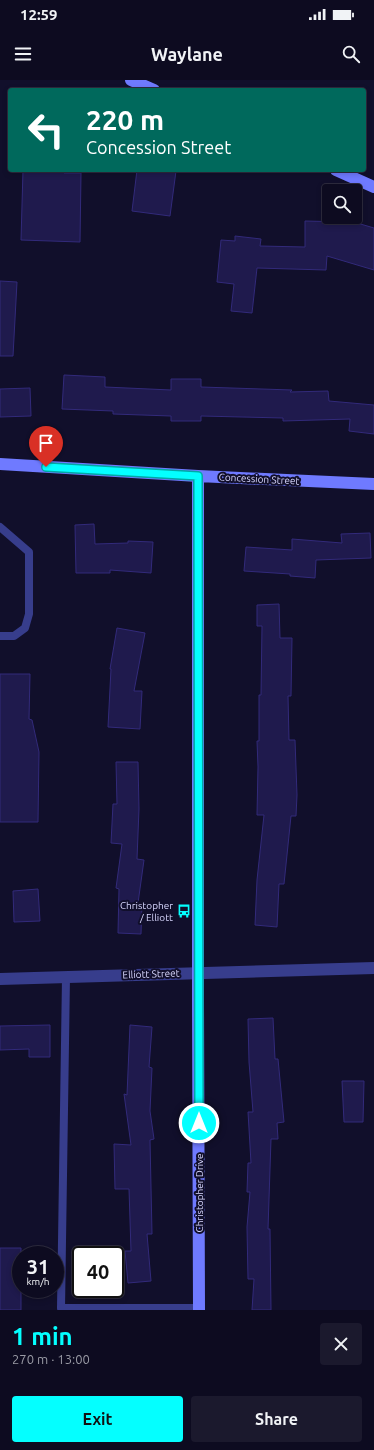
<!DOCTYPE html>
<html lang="en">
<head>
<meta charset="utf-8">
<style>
  :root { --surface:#0d0b20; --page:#1b192d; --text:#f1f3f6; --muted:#9a9ba5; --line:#2d2b3e; --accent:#04ffff }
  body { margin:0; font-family:Ubuntu,sans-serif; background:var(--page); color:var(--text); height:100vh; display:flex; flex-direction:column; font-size:15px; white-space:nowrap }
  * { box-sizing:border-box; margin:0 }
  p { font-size:13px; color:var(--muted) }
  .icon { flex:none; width:22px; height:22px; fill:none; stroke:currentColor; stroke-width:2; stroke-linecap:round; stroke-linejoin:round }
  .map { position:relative; height:1230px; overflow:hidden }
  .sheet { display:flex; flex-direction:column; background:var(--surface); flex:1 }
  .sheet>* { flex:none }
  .guide { position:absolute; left:8px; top:8px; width:358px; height:84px; border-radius:4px; box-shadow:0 2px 6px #0003,0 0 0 1px var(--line); background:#00695c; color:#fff; overflow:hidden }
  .tools { position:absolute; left:322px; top:104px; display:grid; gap:8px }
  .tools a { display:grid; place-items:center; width:40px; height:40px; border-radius:4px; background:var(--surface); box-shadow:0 2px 6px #0003,0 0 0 1px var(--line); font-size:20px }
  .speed { position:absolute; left:12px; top:1166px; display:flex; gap:8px; font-size:20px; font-weight:700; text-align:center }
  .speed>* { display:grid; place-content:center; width:52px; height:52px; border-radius:50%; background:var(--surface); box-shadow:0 2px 6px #0003,0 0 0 1px var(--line); line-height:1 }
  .speed small { font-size:10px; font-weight:400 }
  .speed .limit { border:2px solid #111; border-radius:6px; background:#fff; color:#111 }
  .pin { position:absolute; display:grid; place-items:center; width:34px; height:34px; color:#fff; margin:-41px -17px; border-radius:50% 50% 50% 0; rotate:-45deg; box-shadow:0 0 4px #0007 }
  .pin .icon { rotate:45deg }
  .me { position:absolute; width:44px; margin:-22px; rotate:0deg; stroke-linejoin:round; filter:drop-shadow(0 0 3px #0008) }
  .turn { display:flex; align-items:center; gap:14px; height:84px; padding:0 12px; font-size:18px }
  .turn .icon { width:52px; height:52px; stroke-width:2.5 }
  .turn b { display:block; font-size:28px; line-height:34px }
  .round { display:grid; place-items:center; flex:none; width:42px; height:42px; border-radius:4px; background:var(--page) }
  .summary { display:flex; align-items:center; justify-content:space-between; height:68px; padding:0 12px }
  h1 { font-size:24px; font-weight:700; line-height:30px; color:var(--accent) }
  .cta { display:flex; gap:8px; margin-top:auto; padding:8px 12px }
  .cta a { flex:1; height:46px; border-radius:4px; background:var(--accent); color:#111; font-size:16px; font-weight:700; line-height:46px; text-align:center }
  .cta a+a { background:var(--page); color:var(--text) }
  .status { display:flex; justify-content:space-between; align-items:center; height:28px; padding:0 20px; background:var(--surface); direction:ltr }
  .status svg { height:11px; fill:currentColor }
  header { display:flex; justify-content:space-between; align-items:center; height:52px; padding:0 12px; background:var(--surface); font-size:18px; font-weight:700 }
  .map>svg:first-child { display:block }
  .building { fill:#1f1a4d; stroke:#322a7a }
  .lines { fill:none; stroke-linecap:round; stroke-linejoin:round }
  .lane { stroke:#373d8c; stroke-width:8 }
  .street { stroke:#373d8c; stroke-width:12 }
  .secondary { stroke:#6f7aff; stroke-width:12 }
  .route-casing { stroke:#03a6a6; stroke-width:10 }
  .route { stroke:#04ffff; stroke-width:7 }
  .labels { text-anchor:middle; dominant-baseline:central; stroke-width:4; stroke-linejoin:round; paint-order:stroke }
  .street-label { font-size:10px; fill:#d9d8ff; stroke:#110f2b }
  .poi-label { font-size:10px; fill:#d9d8ff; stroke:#110f2b; text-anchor:end }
</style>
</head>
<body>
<div class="status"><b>12:59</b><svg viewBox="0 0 49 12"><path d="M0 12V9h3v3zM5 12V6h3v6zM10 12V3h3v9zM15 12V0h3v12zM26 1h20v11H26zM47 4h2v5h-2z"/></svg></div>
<header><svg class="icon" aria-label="menu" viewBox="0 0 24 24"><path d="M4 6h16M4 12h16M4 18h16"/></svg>Waylane<svg class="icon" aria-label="search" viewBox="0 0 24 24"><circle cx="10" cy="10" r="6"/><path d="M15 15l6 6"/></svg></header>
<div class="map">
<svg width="374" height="1230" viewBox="0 0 374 1230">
  <rect width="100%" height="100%" fill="#110f2b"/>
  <path class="building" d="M23 90H64V93H81L80 162 21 160Z
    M137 90 176 91 170 136 132 131Z
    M347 140 374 148V190L327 176 326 190 257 188 252 233 231 231 234 204 217 202 221 160 235 161V156L261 159 260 166 305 167V141L346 142Z
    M0 201 17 202 13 276H0Z
    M64 295 105 297V307L171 310V299H201V307L292 310 290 312 328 311 329 321 374 325V354L349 351 350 339 283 341V338L201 336V341H171V336L113 334V331L62 329Z
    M30 308 31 336 0 337V309Z
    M94 444 95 464 128 463V461L153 462 151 493 110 490V493H76L75 445Z
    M370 453 371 478 316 480 315 498 290 496V494L244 491 246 467 292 470V459L342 463 341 454Z
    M279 524 280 558H292L291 616H288L289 660H295L297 715 296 736H291L284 804H279L277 847 255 845 257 800 264 735H257L258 687 257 661H259V615H261L262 546H257V525Z
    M117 548 145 553 134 611H142L140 649 108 647 111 589H110Z
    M0 594H30L29 639 32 640 39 672 38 742H0Z
    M116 682H138L139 729 137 779 144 780 138 823 142 824 141 854 118 853 119 809 116 808 122 764 111 763 113 724H117Z
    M38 809 40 841 14 842 13 811Z
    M273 938 275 979H278L284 1042 277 1043 278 1059H271L268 1149H270L271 1230H252L254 1199H248L247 1147 250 1112H247L248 1083H251L248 1032H253L249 982 248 939Z
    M50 945V977H29V969L0 970V946Z
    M130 945 152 947 149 987 152 988 150 1031 154 1059 150 1060 152 1154H147L151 1201 128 1203 125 1171H131L129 1109H115L114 1064 131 1065 124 1014 127 1015Z
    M342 1001H364L363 1042H344Z
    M0 1168H21V1230H0Z"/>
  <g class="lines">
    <path class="lane" d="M0 447 29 472V534L25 548 14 556H0
      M66 897 61 1228H199"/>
    <path class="street" d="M0 899 374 888"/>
    <path class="secondary" d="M131 0 154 10
      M336 90 374 107
      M0 384 198 396 374 404
      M198 396V919L199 1230"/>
  </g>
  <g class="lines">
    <g class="route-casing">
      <path id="route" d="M46 387 198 396 199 1043"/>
    </g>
    <use href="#route" class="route"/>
  </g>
  <defs>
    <g id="bus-bare" transform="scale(1.08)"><path d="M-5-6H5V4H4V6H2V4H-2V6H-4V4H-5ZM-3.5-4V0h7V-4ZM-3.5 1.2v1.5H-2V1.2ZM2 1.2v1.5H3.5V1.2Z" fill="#04ffff" stroke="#110f2b" stroke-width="2.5" paint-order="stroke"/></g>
  </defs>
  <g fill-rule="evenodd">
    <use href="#bus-bare" x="184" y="831"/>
  </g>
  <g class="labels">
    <g class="street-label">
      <text transform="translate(259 399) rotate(3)">Concession Street</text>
      <text transform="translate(151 894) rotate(-2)">Elliott Street</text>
      <text transform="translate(199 1113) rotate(-90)">Christopher Drive</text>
    </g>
    <g class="poi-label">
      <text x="173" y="825">Christopher<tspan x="173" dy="12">/ Elliott</tspan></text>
    </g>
  </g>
</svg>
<div class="tools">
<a><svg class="icon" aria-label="search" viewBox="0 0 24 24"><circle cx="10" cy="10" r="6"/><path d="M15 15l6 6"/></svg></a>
</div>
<div class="speed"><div>31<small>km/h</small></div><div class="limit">40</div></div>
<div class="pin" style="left:46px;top:387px;background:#d93025"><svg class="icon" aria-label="arrive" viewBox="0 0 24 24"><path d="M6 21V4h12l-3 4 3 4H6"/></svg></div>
<svg class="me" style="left:199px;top:1043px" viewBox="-20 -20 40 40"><circle r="17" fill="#04ffff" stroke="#fff" stroke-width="3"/><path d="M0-11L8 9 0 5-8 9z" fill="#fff"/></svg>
<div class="guide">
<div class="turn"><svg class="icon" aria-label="left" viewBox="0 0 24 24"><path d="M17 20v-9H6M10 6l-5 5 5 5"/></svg><div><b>220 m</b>Concession Street</div></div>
</div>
</div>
<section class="sheet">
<div class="summary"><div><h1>1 min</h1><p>270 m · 13:00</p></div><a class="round"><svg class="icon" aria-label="close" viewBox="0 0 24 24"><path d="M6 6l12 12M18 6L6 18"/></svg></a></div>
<div class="cta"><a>Exit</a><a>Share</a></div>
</section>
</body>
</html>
